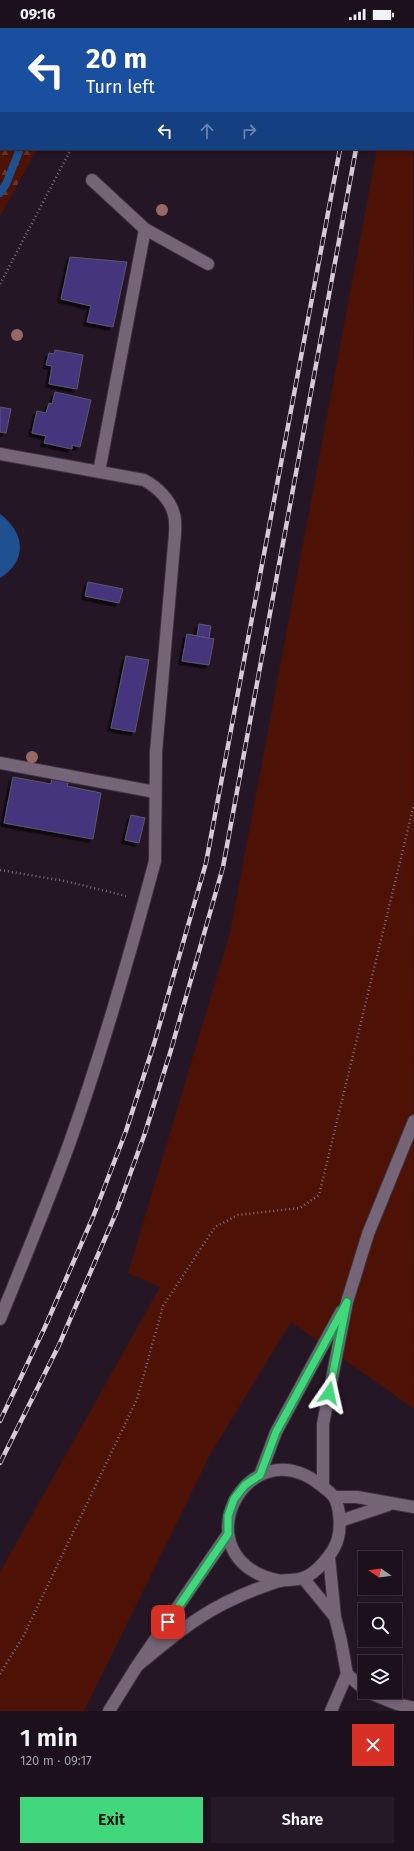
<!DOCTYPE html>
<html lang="en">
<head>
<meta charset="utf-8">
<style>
  :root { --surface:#1c101c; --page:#251925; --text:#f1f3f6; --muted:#a09da3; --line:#3a303b; --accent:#41d77c }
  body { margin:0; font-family:"Fira Sans",sans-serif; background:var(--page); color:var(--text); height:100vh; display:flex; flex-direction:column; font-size:15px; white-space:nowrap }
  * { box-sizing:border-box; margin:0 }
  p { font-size:13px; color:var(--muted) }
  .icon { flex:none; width:22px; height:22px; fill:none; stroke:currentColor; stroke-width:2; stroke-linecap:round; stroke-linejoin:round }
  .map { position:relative; height:1683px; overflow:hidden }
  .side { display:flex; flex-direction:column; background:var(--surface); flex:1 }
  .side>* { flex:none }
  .guide { position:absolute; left:0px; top:0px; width:414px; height:122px; box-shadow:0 2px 6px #0003,0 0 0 1px var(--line); background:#1a4fa0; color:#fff; overflow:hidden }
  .needle { width:26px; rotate:283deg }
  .controls { position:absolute; left:358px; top:1523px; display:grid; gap:8px }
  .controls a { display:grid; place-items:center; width:44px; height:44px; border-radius:0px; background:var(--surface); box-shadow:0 2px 6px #0003,0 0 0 1px var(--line); font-size:20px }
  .pin { position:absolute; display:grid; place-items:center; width:34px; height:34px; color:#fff; margin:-17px; border-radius:8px; box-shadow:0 2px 6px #0006 }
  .me { position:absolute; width:44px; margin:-22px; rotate:11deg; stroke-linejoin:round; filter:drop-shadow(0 0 3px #0008) }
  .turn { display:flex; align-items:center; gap:14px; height:84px; padding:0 20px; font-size:18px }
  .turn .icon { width:52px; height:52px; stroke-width:2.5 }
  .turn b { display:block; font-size:28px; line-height:34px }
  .lanes { display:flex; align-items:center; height:38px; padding:0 20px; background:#0003; justify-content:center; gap:20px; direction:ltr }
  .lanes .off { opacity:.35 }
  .round { display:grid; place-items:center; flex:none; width:42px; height:42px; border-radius:0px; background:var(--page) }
  .head { display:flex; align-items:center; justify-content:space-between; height:68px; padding:0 20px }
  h1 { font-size:24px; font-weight:600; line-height:30px }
  .button { display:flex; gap:8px; margin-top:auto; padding:8px 20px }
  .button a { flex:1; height:46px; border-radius:0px; background:var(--accent); color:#111; font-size:16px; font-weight:600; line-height:46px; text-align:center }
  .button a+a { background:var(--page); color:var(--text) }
  .status { display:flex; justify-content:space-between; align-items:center; height:28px; padding:0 20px; background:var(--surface); direction:ltr }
  .status svg { height:11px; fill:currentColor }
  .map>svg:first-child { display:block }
  .grass { fill:#4d1205 }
  .forest { fill:url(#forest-firs) }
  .water { fill:#1f508f }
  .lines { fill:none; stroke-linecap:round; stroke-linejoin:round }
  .stream { stroke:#1f508f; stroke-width:8 }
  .building { fill:#44347b; stroke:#5a586e; filter:url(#shadow) }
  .lane-casing { stroke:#3d323d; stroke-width:14 }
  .street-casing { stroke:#3d323d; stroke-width:14 }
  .secondary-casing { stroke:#3d323d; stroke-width:14 }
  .path { stroke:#7b6e7c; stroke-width:2.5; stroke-dasharray:1 3; stroke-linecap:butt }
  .lane { stroke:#766477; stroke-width:12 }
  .street { stroke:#766477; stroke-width:12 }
  .secondary { stroke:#766477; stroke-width:12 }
  .rail-casing { stroke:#d5cad5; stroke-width:4.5 }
  .rail { stroke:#251626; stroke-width:3; stroke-dasharray:9; stroke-linecap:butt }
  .tree { fill:#966866 }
  .route-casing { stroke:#2a8c51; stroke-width:10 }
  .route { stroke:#41d77c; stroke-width:7 }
</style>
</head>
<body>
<div class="status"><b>09:16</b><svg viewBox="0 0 49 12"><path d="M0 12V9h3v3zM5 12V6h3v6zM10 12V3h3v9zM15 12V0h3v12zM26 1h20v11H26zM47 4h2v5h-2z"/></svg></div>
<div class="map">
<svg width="414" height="1683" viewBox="0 0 414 1683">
  <defs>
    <pattern id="forest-firs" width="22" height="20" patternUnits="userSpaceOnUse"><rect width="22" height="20" fill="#4d1205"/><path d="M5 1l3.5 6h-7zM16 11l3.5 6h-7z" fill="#67352a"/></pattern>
    <filter id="shadow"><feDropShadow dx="-3.5" dy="3.5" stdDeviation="0" flood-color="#0009"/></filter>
  </defs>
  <rect width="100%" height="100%" fill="#251626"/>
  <path class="grass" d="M0 0H110L1 1V106Z
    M413 53 414 1381 291 1294 211 1425 84 1683H0V1544L160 1259 128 1245 230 905 377 121H413Z"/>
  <path class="forest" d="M0 105 1 121H37L0 188Z"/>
  <path class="water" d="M0 486C25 504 28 533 0 550Z"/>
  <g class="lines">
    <path class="stream" d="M70 1 71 0
      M0 165 6 156 20 121"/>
  </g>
  <path class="building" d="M70 229 127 234 113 299 87 294 91 278 61 271Z
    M55 322 83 327 77 361 49 356 52 338 46 337 49 325 54 326Z
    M55 364 91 372 80 419 72 417V421L44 415 46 408 32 405 37 383 46 385 49 375 52 376Z
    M0 379 11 381 6 405 0 404Z
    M88 554 123 561 119 575 85 568Z
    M199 596 211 598 209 610 197 608Z
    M187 606 214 611 209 637 182 633Z
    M126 628 149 632 135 704 111 700Z
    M13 749 51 756 52 750 69 753 67 758 101 765 93 811 4 795Z
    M131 787 145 790 139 815 125 812Z"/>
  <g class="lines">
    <g class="lane-casing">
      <path id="lane" d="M132 1V0
        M92 152 145 201 99 444
        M145 201 208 236
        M0 426 144 452C157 459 171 472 174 487 176 493 175 500 175 506L156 724 155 833
        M0 735 155 764
        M334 1469H357L414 1479
        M340 1493 388 1477
        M329 1529 335 1589 341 1613 347 1646 331 1683
        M303 1550 335 1589
        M347 1646 365 1662
        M367 1664 397 1676 414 1680"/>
    </g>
    <g class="street-casing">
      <path id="street" d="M0 1291C23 1235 46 1179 67 1122 101 1028 129 930 155 833"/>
    </g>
    <g class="secondary-casing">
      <path id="secondary" d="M260 1447 276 1404 341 1284
        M323 1459V1396L347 1274 368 1206 414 1093
        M137 1638C157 1622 177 1604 199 1590 223 1574 252 1562 279 1553 286 1551 295 1553 303 1550 316 1546 335 1524 338 1510 341 1499 340 1479 334 1469 331 1465 326 1461 323 1459 247 1394 176 1533 281 1553
        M109 1683 137 1638 228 1506"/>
    </g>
    <path class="path" d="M0 256 71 121
      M0 842 65 853 126 868
      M0 1646 24 1607 137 1371 163 1278 215 1199 238 1187 300 1180 319 1167 414 776"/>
    <use href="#lane" class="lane"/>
    <use href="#street" class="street"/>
    <use href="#secondary" class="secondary"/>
    <g class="rail-casing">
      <path id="rail" d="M363 1V0
        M378 1V0
        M0 1393 45 1299 93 1189 126 1103 154 1016 206 835 340 121
        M0 1435 59 1317 116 1185 145 1105 171 1022 223 839 356 121"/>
    </g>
    <use href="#rail" class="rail"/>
  </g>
  <g class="tree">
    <circle cx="162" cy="182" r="6"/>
    <circle cx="17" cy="307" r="6"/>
    <circle cx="32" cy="729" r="6"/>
  </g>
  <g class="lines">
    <g class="route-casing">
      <path id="route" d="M168 1594 228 1506V1488L234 1471 245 1457 260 1447 276 1404 347 1274 329 1365"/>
    </g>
    <use href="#route" class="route"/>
  </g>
</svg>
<div class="controls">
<a><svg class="needle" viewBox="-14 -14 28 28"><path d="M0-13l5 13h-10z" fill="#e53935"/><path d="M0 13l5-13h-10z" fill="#a09da3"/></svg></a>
<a><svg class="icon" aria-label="search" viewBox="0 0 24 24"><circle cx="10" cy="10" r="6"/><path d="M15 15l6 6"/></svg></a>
<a><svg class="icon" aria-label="layers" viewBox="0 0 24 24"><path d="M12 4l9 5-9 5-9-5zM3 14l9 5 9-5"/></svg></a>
</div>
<div class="pin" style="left:168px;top:1594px;background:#d93025"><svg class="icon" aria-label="arrive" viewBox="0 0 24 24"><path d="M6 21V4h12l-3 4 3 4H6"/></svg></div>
<svg class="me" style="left:329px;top:1365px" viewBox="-20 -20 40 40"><path d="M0-17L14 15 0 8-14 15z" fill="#41d77c" stroke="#fff" stroke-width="4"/></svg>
<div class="guide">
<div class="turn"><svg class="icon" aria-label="left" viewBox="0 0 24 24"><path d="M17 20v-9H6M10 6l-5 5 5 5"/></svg><div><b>20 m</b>Turn left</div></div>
<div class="lanes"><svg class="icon" aria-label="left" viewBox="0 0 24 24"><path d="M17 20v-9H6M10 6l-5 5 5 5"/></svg><svg class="icon off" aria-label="ahead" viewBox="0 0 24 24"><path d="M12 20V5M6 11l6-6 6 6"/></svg><svg class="icon off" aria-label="right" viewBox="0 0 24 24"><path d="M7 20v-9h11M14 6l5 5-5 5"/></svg></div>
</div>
</div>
<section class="side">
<div class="head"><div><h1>1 min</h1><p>120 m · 09:17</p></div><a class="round" style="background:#d93025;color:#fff"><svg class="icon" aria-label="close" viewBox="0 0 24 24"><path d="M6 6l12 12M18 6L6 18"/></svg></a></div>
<div class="button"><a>Exit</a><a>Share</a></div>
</section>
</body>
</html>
